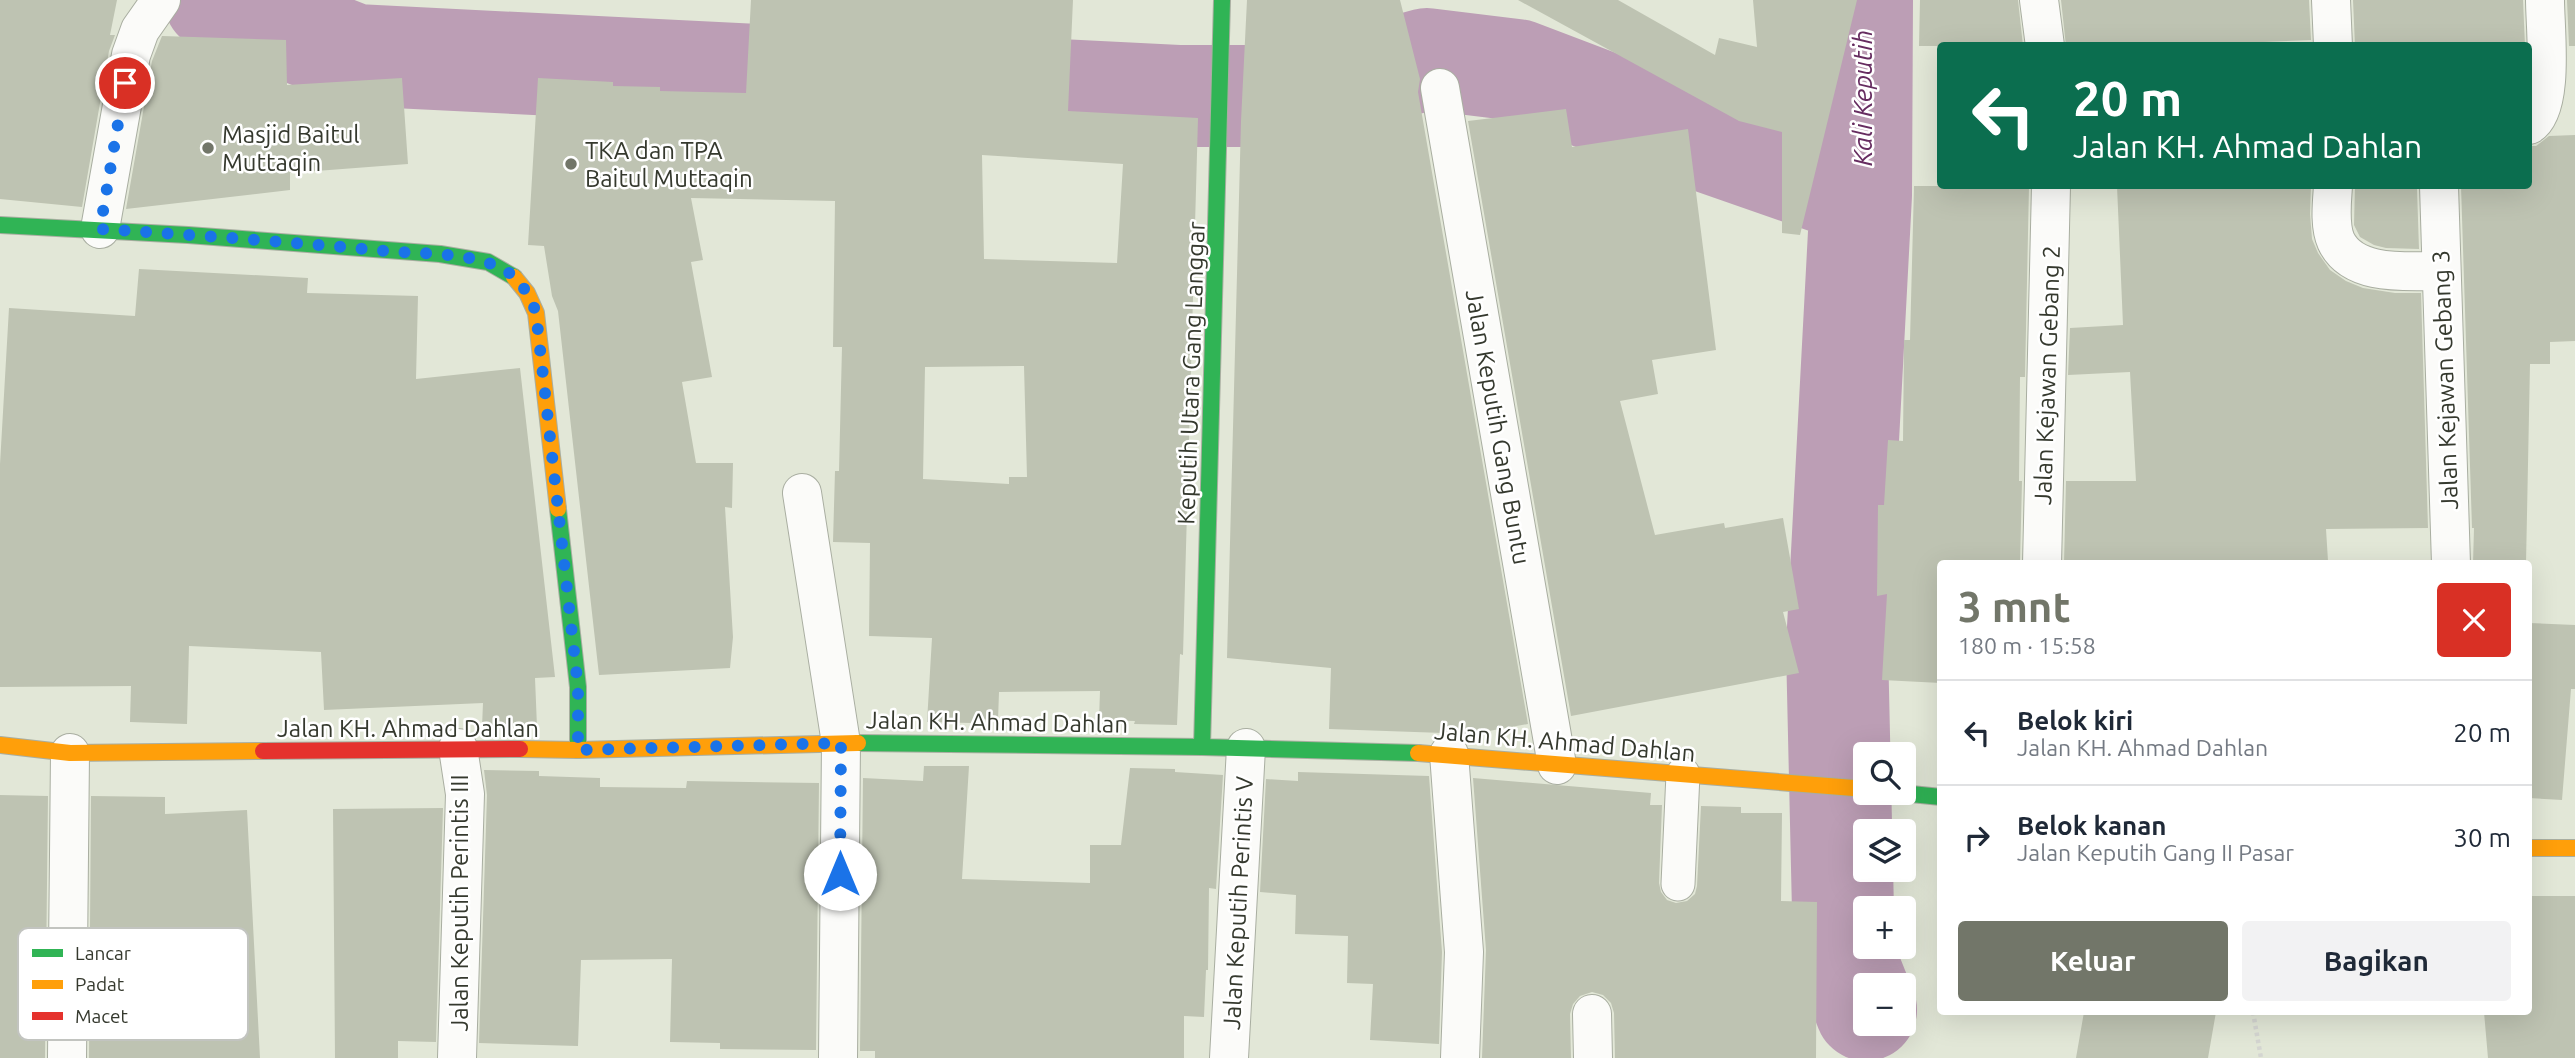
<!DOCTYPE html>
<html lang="id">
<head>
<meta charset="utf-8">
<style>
  :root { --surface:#fff; --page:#f2f2f3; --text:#1f2937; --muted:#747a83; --line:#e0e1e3; --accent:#727669 }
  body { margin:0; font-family:Ubuntu,sans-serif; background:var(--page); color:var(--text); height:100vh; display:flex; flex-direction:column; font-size:26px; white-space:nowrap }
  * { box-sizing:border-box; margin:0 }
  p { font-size:23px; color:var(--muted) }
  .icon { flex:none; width:38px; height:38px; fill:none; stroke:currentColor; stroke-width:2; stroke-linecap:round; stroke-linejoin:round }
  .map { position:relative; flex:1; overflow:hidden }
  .sheet { position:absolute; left:1937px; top:560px; width:595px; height:455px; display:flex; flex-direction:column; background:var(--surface); border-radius:7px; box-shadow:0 7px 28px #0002 }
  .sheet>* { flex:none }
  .hud { position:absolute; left:1937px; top:42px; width:595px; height:147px; border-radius:7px; box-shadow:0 7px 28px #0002; background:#0b6e4f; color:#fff; overflow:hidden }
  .controls { position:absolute; left:1853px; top:742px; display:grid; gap:14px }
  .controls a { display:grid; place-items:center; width:63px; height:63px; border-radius:7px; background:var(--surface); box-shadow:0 7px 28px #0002; font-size:35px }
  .pin { position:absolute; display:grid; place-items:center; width:60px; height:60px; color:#fff; margin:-30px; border:4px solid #fff; border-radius:50%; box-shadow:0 2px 7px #0007 }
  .me { position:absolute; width:77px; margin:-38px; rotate:0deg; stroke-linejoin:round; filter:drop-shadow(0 0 5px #0008) }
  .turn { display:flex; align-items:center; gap:24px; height:147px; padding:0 21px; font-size:32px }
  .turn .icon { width:91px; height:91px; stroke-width:2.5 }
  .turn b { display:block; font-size:49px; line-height:60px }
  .round { display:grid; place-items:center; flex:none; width:74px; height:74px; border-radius:7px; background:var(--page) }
  .summary { display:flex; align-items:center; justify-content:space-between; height:119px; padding:0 21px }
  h1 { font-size:42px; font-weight:700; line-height:52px; color:var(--accent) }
  .button { display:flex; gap:14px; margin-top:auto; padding:14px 21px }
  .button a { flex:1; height:80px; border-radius:7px; background:var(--accent); color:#fff; font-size:28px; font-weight:700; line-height:80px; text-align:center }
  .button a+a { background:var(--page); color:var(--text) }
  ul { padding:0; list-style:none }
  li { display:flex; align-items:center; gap:21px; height:105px; padding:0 21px; border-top:2px solid var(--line) }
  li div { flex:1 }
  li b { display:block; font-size:26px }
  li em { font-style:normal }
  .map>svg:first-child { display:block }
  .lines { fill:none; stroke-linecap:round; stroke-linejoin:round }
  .river { stroke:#bc9eb5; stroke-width:102 }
  .building { fill:#bec3b2; fill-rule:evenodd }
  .lane-casing { stroke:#a9aea1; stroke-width:35 }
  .street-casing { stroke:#a9aea1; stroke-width:40 }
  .fast-casing { stroke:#a9aea1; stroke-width:18 }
  .slow-casing { stroke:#a9aea1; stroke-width:18 }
  .jam-casing { stroke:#a9aea1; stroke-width:18 }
  .path { stroke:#d4d5d1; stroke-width:4.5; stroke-dasharray:3.5 3.5; stroke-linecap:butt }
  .lane { stroke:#fbfbf9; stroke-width:33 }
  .street { stroke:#fbfbf9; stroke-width:38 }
  .fast { stroke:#30b455; stroke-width:16 }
  .slow { stroke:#ff9f0a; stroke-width:16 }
  .jam { stroke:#e5322d; stroke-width:16 }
  .route { stroke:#1a73e8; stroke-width:12; stroke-dasharray:0 21.6 }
  .poi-dot { fill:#727669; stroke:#fff; stroke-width:2.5 }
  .labels { text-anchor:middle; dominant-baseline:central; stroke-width:5; stroke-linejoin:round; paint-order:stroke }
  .poi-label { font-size:24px; fill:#35392e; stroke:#fff; text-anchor:start }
  .street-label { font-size:24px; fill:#35392e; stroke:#fff }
  .water-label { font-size:26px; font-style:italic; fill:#662c60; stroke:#fff }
  .key { fill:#fff; stroke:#c2c4c0; stroke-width:2 }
  .key-label { font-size:19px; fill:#35392e }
</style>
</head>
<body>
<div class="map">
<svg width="2575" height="1058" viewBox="0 0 2575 1058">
  <rect width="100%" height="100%" fill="#e2e7d7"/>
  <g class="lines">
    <path class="river" d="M215 0 355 55 1178 96H1292L1427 59 1517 70 1675 130 1861 195 1837 647 1844 955 1866 1010
      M1861 195 1862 0"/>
  </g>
  <path class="building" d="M0 0H117L110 35H115L109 51 82 207 0 199Z
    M751 0H1073L1068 111 1198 118 1183 655 1180 654 1177 725 1134 724 1135 721 1099 720 1100 691 999 692 998 720 973 719 972 723 927 722 932 638 869 636 870 543 833 542 835 471H839L842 347H833L835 201 691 198 703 260 691 262 712 377 682 382 696 463H733L732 508 725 507 733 637 730 668 599 675 558 311 552 296 544 246 528 245 538 78 613 82V86L660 87V91L746 93ZM982 155 1123 164 1117 263 984 259ZM1024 366 1027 477H1009V484L923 479 925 367Z
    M1247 0H1400L1420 79 1418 92 1528 724 1472 734 1329 729 1331 668 1227 658 1241 121Z
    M1518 0H1618L1715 55 1719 38 1757 47 1753 0H1857L1800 235 1782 233V132L1739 121Z
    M1920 0H2018L2023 46H1919Z
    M2061 0H2309L2311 40 2168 46H2066Z
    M2353 0H2523L2525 46H2355Z
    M2567 0H2575V46H2569Z
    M162 36 286 40 287 85 402 78 408 164 290 173V190L126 209 152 61Z
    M1566 109 1572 147 1688 129 1716 350 1652 360 1658 394 1620 401 1655 535 1724 523 1725 528 1783 518 1799 609 1783 612 1799 673 1571 716 1468 121Z
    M2575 135V341L2550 342V364H2530L2526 564H2473L2474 528H2472L2461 186H2529V146H2536L2549 136Z
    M1914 186H2029L2025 377H2020L2019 481H2022L2020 564H1941V683L1882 680 1887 594 1877 596 1878 505H1884L1888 440 1903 441 1904 340H1910Z
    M2117 186H2311L2310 214 2312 239 2318 253 2330 270 2346 281 2363 288 2395 293H2421L2428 528 2326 529 2328 561 2064 564 2066 481H2136L2130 372 2068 375 2070 328 2123 325Z
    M2355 186 2417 189 2419 249 2386 248 2374 245 2360 237 2354 225Z
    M139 269 308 278 307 293 418 296 416 379 520 368 555 677 535 678 537 727H482L483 703 324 710 321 652 189 646 187 724 130 722 131 686 0 687V464L9 308 135 316Z
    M2529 623 2575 625V689H2571L2562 800 2529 798Z
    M924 766H969L962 879 1090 883V845H1121L1130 768 1175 769V772L1223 775 1216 889 1209 888 1208 970H1206L1204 1017 1184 1016V1058H875V1051H860L863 778 923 781Z
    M484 770 539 771V776L600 778V787L686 788 687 781 819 783 816 1050 720 1049V1043L670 1042 672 959 581 960 578 1046 479 1043 487 795Z
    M1298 772 1429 776 1442 952 1439 1044 1370 1040 1373 984 1347 983 1348 936 1295 934 1296 895 1260 892 1266 779 1298 781Z
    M1473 778 1651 793 1650 805H1662L1659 883 1661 892 1667 900 1676 903 1687 901 1695 894 1697 886 1701 806 1741 807V813H1782L1781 901 1817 902 1816 1058H1615L1614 1013 1611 1003 1603 995 1592 992 1580 996 1573 1004 1570 1014 1571 1058H1482L1486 950Z
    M0 795 48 796 45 1058H0Z
    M91 796 165 797V814L247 810 260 1058H89Z
    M443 808 436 1042 398 1041V1058H335L333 809Z
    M2529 896H2575V1058H2488L2484 1012H2529Z
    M2084 1012H2216L2208 1058H2076Z"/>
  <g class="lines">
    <g class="lane-casing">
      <path id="lane" d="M1678 884 1683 774"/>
    </g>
    <g class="street-casing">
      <path id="street" d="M2039 0 2045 46
        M2331 0 2333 46
        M1440 88 1557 765
        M2529 125C2555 110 2545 28 2545 0
        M2333 186C2332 202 2329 225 2336 241 2353 277 2407 271 2441 271
        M2439 186 2451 564
        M100 229 131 55 140 30 161 0
        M802 493 841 743 838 1058
        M2042 564 2051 186
        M1449 754 1464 952 1460 1058
        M1592 1014 1593 1058
        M67 1058 70 753
        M457 1058 465 794 458 748
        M1229 1058 1246 748"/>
    </g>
    <g class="fast-casing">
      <path id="fast" d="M0 225 188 235 440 254 488 262 514 277
        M558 509 578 687V750
        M858 743 1202 747 1418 753
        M1202 747 1222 0
        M1901 793 1941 797"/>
    </g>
    <g class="slow-casing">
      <path id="slow" d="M514 277 527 293 536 313 558 509
        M0 745 70 753 263 751
        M520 749 578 750 858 743
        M1418 753 1866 789
        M2529 848H2575"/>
    </g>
    <g class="jam-casing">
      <path id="jam" d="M263 751 520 749"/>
    </g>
    <path class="path" d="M2253 1012 2261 1058"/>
    <use href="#lane" class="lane"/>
    <use href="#street" class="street"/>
    <use href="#fast" class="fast"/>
    <use href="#slow" class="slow"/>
    <use href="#jam" class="jam"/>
  </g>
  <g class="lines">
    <path class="route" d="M125 83 100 229C195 235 291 242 386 251 422 254 468 252 501 268 519 277 530 295 536 313L578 687V750L841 743 840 874"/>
  </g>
  <g class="poi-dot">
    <circle cx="208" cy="148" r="7"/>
    <circle cx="571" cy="164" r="7"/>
  </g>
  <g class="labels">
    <g class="poi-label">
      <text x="222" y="134">Masjid Baitul<tspan x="222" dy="28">Muttaqin</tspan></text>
      <text x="585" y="150">TKA dan TPA<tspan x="585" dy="28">Baitul Muttaqin</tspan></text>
    </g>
    <g class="street-label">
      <text transform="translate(1191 373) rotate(-88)">Keputih Utara Gang Langgar</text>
      <text transform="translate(2047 375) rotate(-88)">Jalan Kejawan Gebang 2</text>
      <text transform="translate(2445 380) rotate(-92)">Jalan Kejawan Gebang 3</text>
      <text transform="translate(1498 427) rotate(80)">Jalan Keputih Gang Buntu</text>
      <text transform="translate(997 722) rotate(1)">Jalan KH. Ahmad Dahlan</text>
      <text x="408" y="728">Jalan KH. Ahmad Dahlan</text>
      <text transform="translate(1565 742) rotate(5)">Jalan KH. Ahmad Dahlan</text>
      <text transform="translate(459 903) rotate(-90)">Jalan Keputih Perintis III</text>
      <text transform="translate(1238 903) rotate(-87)">Jalan Keputih Perintis V</text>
    </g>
    <g class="water-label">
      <text transform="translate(1862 98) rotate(-90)">Kali Keputih</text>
    </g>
  </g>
  <rect x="18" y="928" width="230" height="112" rx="10" class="key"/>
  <rect x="32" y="949" width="31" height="8" fill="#30b455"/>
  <rect x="32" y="980" width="31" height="9" fill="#ff9f0a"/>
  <rect x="32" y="1012" width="31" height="8" fill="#e5322d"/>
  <g class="key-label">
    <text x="75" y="960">Lancar</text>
    <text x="75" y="991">Padat</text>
    <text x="75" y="1023">Macet</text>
  </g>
</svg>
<div class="controls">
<a><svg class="icon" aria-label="search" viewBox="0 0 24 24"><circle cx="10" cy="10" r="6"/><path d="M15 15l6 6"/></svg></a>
<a><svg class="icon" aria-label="layers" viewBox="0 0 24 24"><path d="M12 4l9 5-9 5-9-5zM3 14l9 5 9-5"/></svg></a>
<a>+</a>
<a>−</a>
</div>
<div class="pin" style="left:125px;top:83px;background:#d93025"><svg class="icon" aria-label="arrive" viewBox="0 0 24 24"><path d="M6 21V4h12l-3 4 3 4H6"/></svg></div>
<svg class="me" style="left:840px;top:874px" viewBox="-20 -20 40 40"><circle r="19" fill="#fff"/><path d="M0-13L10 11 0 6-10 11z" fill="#1a73e8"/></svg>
<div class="hud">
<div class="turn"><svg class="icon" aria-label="left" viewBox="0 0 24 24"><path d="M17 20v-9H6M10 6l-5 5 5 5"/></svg><div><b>20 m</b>Jalan KH. Ahmad Dahlan</div></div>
</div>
<section class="sheet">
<div class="summary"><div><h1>3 mnt</h1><p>180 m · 15:58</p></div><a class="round" style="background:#d93025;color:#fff"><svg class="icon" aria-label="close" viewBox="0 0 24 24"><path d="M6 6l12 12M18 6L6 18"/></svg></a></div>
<ul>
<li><svg class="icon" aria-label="left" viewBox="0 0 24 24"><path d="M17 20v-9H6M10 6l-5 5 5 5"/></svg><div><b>Belok kiri</b><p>Jalan KH. Ahmad Dahlan</p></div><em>20 m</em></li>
<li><svg class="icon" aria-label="right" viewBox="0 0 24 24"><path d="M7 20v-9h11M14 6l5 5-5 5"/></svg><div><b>Belok kanan</b><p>Jalan Keputih Gang II Pasar</p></div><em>30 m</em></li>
</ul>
<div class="button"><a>Keluar</a><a>Bagikan</a></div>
</section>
</div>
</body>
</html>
